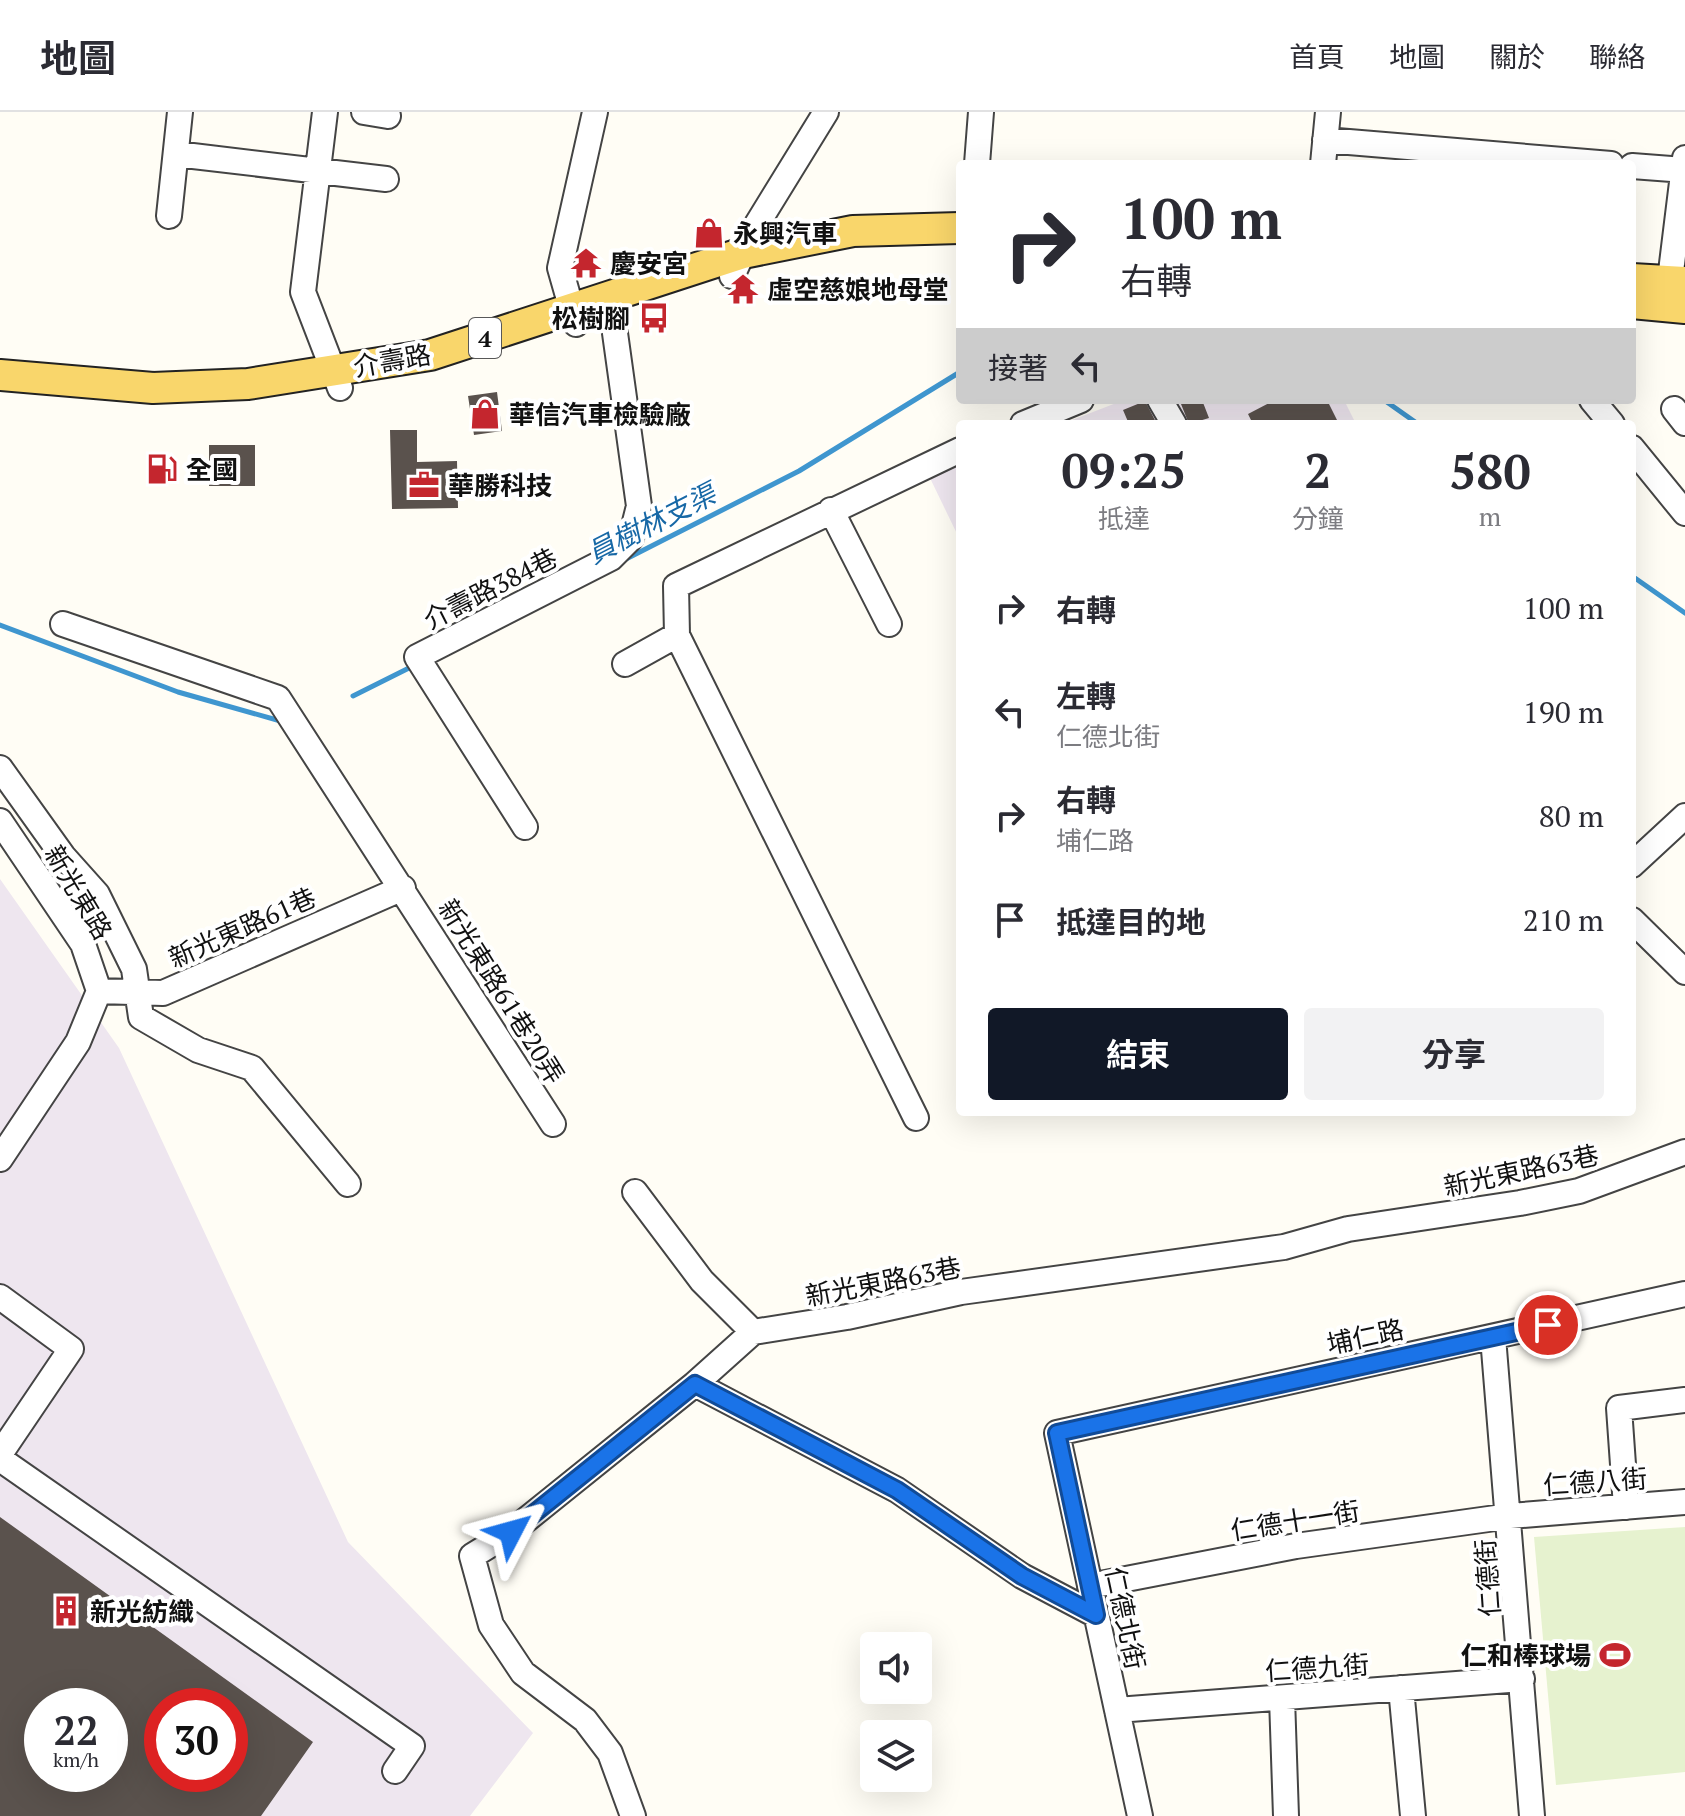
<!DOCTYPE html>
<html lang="zh-TW">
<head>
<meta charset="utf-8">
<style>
  :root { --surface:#fff; --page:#f2f2f3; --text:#2b2b33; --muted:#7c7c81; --line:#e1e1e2; --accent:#111827 }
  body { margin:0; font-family:"PT Serif","Noto Sans TC",serif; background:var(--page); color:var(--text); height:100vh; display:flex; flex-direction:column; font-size:30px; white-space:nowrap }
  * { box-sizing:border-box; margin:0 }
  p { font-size:26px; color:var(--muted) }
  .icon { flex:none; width:44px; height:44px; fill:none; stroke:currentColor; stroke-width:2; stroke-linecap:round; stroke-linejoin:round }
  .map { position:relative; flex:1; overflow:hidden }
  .panel { position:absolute; left:956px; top:308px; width:680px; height:696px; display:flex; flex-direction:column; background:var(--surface); border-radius:8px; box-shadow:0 8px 32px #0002 }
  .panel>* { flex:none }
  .banner { position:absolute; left:956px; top:48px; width:680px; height:244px; border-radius:8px; box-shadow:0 8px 32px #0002; background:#fff; color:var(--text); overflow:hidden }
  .fabs { position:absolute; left:860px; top:1520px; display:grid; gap:16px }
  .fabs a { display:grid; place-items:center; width:72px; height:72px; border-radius:8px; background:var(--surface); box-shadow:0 8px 32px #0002; font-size:40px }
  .speed { position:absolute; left:24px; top:1576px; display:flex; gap:16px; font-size:40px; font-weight:700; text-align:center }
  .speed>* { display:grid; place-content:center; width:104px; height:104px; border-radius:50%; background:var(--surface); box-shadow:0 8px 32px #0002; line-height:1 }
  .speed small { font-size:20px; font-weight:400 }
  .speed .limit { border:12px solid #d22; background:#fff; color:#111 }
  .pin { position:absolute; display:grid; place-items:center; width:68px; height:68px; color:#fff; margin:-34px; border:4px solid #fff; border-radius:50%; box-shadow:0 2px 8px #0007 }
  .me { position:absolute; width:88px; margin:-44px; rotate:51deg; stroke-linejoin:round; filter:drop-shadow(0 0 6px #0008) }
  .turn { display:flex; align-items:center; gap:28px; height:168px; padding:0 32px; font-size:36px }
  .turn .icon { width:104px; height:104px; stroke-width:2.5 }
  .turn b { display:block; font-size:56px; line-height:68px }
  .then { display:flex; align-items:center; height:76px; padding:0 32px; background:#0003; gap:16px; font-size:30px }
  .eta { display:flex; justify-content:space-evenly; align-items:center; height:136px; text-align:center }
  .eta b { font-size:48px; font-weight:700; line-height:56px }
  .button { display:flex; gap:16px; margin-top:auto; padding:16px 32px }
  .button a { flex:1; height:92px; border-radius:8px; background:var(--accent); color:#fff; font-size:32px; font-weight:700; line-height:92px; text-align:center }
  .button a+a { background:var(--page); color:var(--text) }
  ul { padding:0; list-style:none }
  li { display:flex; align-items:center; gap:24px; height:104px; padding:0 32px }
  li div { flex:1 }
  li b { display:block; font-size:30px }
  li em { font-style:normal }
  header { display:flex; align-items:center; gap:48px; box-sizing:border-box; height:112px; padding:0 40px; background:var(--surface); border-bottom:2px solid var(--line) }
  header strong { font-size:38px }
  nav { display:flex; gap:44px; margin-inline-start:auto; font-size:28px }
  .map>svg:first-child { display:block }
  .industrial { fill:#eee6ef; fill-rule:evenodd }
  .pitch { fill:#e6f2cf }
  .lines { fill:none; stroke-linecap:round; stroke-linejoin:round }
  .stream { stroke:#3f96cf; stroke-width:5 }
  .building { fill:#5a524d; fill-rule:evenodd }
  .minor-casing { stroke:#444; stroke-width:28 }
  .major-casing { stroke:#222; stroke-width:34 }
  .minor { stroke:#fff; stroke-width:24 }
  .major { stroke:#f9d66b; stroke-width:30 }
  .route-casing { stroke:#114b97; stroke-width:20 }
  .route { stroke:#1a73e8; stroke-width:14 }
  .labels { text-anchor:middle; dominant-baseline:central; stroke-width:8; stroke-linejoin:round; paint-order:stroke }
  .shield { fill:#fff; stroke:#585858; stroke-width:2 }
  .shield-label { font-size:24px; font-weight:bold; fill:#111 }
  .poi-label { font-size:26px; font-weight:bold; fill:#111; stroke:#fff; text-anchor:start }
  .street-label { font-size:26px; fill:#111; stroke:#fff }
  .water-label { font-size:28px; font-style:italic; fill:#1768a6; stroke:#fff }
</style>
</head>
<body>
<header>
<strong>地圖</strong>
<nav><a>首頁</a><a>地圖</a><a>關於</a><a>聯絡</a></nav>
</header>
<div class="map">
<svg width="1685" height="1704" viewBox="0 0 1685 1704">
  <rect width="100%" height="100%" fill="#fffdf5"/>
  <path class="industrial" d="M1124 288H1344L1356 312H1062Z
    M960 352V428L929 364Z
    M0 767 119 936 348 1430 533 1621 470 1704H0ZM42 1594H110V1662H42ZM162 1594H230V1662H162Z"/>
  <path class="pitch" d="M1685 1415V1660L1556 1673 1534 1425Z"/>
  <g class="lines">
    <path class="stream" d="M1384 288 1418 312
      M626 447 799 359 960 260
      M1632 464 1685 501
      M0 513 178 580 284 610
      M353 584 413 554"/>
  </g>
  <path class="building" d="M497 280 502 319 474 323 468 284Z
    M1192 288H1202L1209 306 1189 312 1181 292Z
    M1275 288H1327L1339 312H1253L1248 302Z
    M1145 289 1157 312H1129L1123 298Z
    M390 318H417V350L457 349 458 396 392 397Z
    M209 333H255V374H209Z
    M0 1405 313 1630 261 1704H0ZM42 1594H110V1662H42ZM162 1594H230V1662H162Z"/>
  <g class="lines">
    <g class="minor-casing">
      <path id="minor" d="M325 0 303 180 340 276
        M364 0 388 4
        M1325 28 1611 52
        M176 42 386 67
        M977 52 981 0
        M1323 52 1328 0
        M1632 54 1685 58
        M169 104 180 0
        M732 164 754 117 826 0
        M1668 184 1685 46
        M576 212 560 156 595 0
        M1160 288 1174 312
        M1592 288 1612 312
        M1674 297 1685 311
        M1023 312 1081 288
        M1632 336 1685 401
        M831 398 889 512
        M63 512 278 586 553 1012
        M677 523 916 1006
        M625 552 677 523 676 474 960 338
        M0 656 63 744 97 782 134 857 141 905 198 938 252 956 348 1072
        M0 709 83 832 99 879 78 930 0 1047
        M525 715 417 545 611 446 631 426 639 394 610 185
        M1632 753 1685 704
        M1632 808 1685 860
        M99 879 163 881 403 776
        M635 1080 702 1169 753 1220
        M0 1185 71 1237 0 1342
        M1493 1225 1532 1704
        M695 1272 897 1378 1022 1464 1096 1503
        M0 1347 412 1634 395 1659
        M1626 1395 1619 1296 1685 1288
        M1090 1474 1296 1434 1510 1404 1685 1390
        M1401 1576 1413 1704
        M1282 1586 1286 1704
        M1117 1598 1522 1567
        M633 1704 610 1641 585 1608 523 1561 491 1513 472 1444 511 1420 695 1272 753 1220 847 1205 961 1180 1284 1135 1348 1117 1520 1091 1579 1079 1685 1040
        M1140 1704 1057 1321 1685 1182"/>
    </g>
    <g class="major-casing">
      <path id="major" d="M1632 167 1685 170
        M1632 191 1685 196
        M0 263 153 276 248 272 430 243 743 141 853 119 960 116"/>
    </g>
    <use href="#minor" class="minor"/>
    <use href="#major" class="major"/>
  </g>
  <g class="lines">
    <g class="route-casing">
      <path id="route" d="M511 1420 695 1272 897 1378 1022 1464 1096 1503 1057 1321 1548 1213"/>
    </g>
    <use href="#route" class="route"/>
  </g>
  <defs>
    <g id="shop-bare" transform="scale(2.4)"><path d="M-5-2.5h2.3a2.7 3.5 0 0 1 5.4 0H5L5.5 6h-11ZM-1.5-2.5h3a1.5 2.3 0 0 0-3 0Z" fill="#c4262e" stroke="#fff" stroke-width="2.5" paint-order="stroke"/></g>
    <g id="temple-bare" transform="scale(2.4)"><path d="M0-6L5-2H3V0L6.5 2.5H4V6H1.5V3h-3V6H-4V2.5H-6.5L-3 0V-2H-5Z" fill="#c4262e" stroke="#fff" stroke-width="2.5" paint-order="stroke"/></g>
    <g id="bus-bare" transform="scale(2.4)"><path d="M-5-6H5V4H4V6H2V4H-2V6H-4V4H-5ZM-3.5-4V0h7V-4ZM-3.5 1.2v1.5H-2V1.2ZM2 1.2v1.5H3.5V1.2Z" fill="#c4262e" stroke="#fff" stroke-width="2.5" paint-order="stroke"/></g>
    <g id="fuel-bare" transform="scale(2.4)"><path d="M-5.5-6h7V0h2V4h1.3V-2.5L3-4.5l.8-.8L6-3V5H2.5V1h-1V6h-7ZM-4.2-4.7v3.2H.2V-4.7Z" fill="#c4262e" stroke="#fff" stroke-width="2.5" paint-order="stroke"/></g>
    <g id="office-bare" transform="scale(2.4)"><path d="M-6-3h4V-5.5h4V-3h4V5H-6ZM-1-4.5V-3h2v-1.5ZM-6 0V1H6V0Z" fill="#c4262e" stroke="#fff" stroke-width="2.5" paint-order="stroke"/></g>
    <g id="building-bare" transform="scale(2.4)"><path d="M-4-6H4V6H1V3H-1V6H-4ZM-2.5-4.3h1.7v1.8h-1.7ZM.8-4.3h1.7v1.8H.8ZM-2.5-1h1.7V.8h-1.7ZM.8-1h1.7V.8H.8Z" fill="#c4262e" stroke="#fff" stroke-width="2.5" paint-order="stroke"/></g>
    <g id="stadium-bare" transform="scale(2.4)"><path d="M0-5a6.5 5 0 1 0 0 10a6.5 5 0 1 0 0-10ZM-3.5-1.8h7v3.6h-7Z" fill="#c4262e" stroke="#fff" stroke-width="2.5" paint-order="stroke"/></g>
  </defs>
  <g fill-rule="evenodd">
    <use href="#shop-bare" x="709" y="121"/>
    <use href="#temple-bare" x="586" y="151"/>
    <use href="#temple-bare" x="743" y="177"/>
    <use href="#bus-bare" x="654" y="206"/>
    <use href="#shop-bare" x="485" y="302"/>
    <use href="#fuel-bare" x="162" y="357"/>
    <use href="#office-bare" x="424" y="373"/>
    <use href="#building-bare" x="66" y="1499"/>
    <use href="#stadium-bare" x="1615" y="1543"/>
  </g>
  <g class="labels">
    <rect class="shield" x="469" y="206" width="32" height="40" rx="6"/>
    <g class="shield-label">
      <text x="485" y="226">4</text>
    </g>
    <g class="poi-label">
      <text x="733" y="121">永興汽車</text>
      <text x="610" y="151">慶安宮</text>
      <text x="767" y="177">虛空慈娘地母堂</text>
      <text x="630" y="206" text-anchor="end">松樹腳</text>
      <text x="509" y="302">華信汽車檢驗廠</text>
      <text x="186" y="357">全國</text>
      <text x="448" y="373">華勝科技</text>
      <text x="90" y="1499">新光紡織</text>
      <text x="1591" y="1543" text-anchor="end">仁和棒球場</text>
    </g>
    <g class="street-label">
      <text transform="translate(392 248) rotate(-10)">介壽路</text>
      <text transform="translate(490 476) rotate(-27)">介壽路384巷</text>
      <text transform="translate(79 780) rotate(59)">新光東路</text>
      <text transform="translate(242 815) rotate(-24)">新光東路61巷</text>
      <text transform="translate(502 879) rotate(58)">新光東路61巷20弄</text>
      <text transform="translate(1521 1058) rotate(-12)">新光東路63巷</text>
      <text transform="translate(883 1169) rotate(-11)">新光東路63巷</text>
      <text transform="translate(1365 1224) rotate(-12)">埔仁路</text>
      <text transform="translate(1595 1369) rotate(-4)">仁德八街</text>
      <text transform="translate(1295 1408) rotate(-9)">仁德十一街</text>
      <text transform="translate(1487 1466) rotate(-94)">仁德街</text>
      <text transform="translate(1126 1506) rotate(78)">仁德北街</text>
      <text transform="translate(1317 1555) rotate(-4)">仁德九街</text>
    </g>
    <g class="water-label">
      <text transform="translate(651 411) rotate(-27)">員樹林支渠</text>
    </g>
  </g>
</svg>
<div class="fabs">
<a><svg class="icon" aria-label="sound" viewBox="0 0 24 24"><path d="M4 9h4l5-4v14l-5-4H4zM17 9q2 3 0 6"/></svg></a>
<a><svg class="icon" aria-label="layers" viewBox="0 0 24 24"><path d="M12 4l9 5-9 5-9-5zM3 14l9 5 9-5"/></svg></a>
</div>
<div class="speed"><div>22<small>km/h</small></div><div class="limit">30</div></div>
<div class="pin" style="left:1548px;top:1213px;background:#d93025"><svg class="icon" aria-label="arrive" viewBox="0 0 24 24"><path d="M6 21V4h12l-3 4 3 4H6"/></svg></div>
<svg class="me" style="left:511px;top:1420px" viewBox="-20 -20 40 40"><path d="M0-17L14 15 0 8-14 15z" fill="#1a73e8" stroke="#fff" stroke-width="4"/></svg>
<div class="banner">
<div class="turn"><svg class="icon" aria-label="right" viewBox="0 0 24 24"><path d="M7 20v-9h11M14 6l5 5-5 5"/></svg><div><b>100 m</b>右轉</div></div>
<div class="then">接著<svg class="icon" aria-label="left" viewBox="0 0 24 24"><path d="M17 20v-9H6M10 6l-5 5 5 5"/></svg></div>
</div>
<section class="panel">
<div class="eta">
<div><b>09:25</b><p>抵達</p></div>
<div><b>2</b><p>分鐘</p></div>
<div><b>580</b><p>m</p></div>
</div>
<ul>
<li><svg class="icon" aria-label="right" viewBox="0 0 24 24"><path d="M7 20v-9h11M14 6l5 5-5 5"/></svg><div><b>右轉</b></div><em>100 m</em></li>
<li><svg class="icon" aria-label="left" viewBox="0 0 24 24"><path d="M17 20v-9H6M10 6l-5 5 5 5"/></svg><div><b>左轉</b><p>仁德北街</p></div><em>190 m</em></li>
<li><svg class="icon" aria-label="right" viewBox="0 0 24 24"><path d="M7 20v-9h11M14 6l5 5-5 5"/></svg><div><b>右轉</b><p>埔仁路</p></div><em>80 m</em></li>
<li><svg class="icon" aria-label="arrive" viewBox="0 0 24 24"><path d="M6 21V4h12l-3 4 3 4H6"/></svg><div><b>抵達目的地</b></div><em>210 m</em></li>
</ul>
<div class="button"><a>結束</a><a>分享</a></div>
</section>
</div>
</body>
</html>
